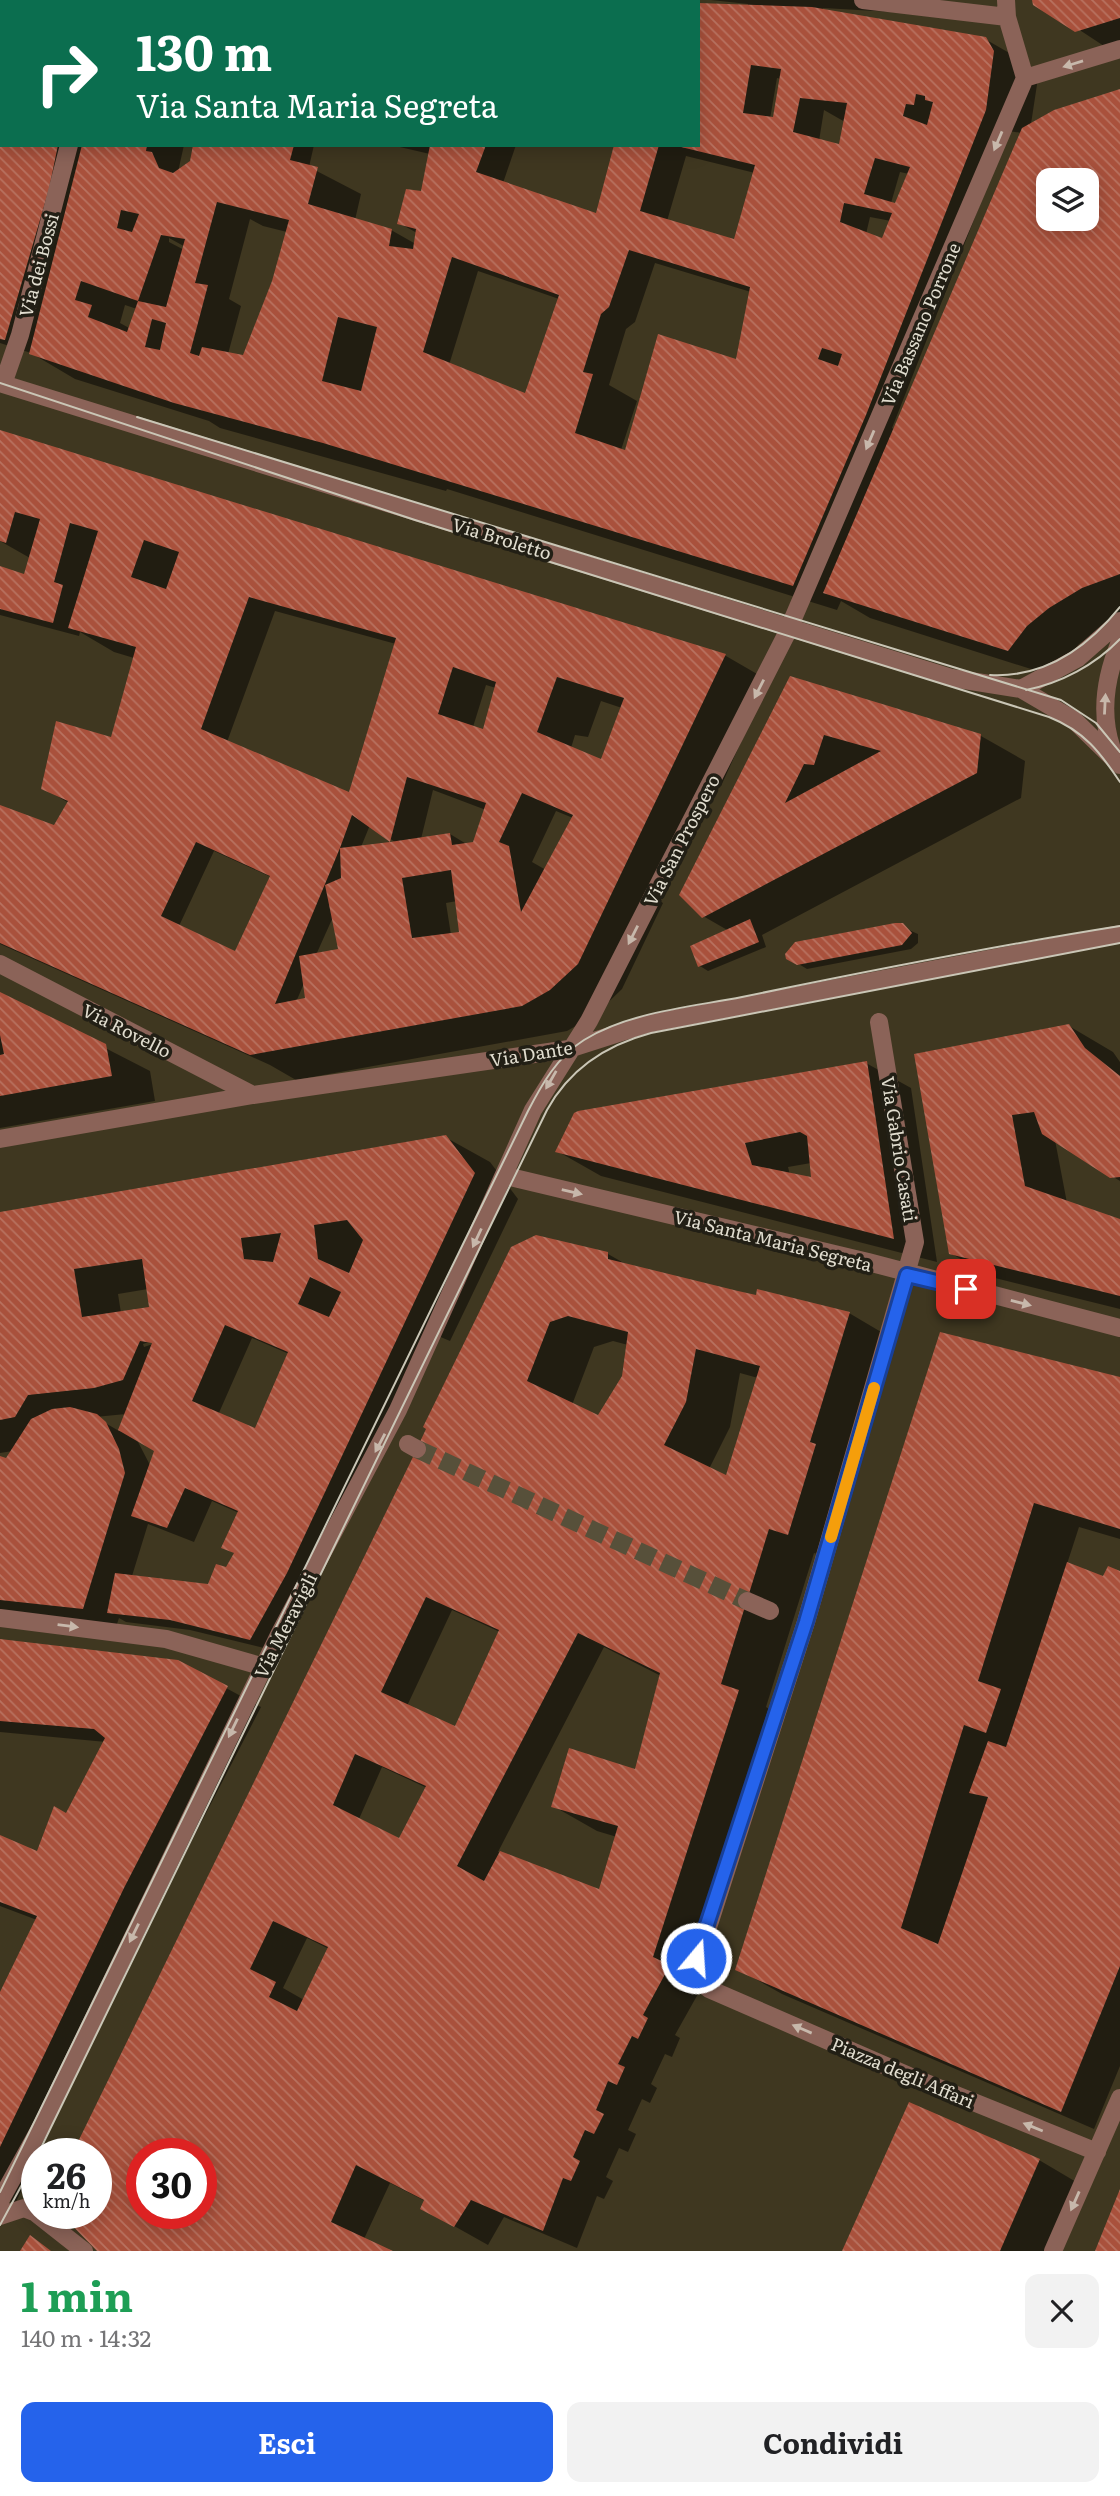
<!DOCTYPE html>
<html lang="it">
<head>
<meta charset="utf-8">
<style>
  :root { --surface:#fff; --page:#f2f2f2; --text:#202124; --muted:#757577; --accent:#2563eb }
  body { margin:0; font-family:Literata,serif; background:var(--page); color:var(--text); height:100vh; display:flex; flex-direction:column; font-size:26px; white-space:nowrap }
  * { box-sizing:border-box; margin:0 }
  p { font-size:23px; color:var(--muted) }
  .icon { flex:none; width:38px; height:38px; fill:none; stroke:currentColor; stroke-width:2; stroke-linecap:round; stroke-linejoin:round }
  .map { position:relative; height:2251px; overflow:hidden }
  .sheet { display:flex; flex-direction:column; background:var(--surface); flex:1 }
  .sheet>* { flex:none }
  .guide { position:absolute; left:0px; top:0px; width:700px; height:147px; box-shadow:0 4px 18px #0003; background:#0b6e4f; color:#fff; overflow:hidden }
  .controls { position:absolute; left:1036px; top:168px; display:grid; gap:14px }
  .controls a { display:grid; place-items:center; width:63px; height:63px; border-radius:14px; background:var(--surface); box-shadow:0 4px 18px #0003; font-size:35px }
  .speed { position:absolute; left:21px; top:2138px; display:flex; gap:14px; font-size:35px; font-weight:700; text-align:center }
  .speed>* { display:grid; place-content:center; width:91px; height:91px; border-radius:50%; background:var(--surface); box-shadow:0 4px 18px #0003; line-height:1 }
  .speed small { font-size:18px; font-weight:400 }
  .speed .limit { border:10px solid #d22; background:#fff; color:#111 }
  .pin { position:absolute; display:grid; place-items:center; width:60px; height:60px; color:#fff; margin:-30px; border-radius:14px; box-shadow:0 4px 10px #0006 }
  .me { position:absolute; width:77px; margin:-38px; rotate:18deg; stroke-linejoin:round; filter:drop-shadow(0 0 5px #0008) }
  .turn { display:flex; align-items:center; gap:24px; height:147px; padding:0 21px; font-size:32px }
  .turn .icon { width:91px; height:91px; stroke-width:2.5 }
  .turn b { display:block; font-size:49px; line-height:60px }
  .round { display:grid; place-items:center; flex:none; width:74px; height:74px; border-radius:14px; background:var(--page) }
  .headline { display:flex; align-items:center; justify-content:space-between; height:119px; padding:0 21px }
  h1 { font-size:42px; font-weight:700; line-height:52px; color:#1e9e55 }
  .cta { display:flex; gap:14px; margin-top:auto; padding:14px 21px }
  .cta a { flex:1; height:80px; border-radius:14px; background:var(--accent); color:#fff; font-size:28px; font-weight:700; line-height:80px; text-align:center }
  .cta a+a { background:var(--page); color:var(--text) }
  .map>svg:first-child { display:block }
  .shadow { fill:#0007; fill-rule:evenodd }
  .building { fill:url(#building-back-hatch); fill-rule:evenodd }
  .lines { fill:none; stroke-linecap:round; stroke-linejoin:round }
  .minor-tunnel { stroke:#57503a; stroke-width:18; stroke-dasharray:18 9; stroke-linecap:butt }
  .minor { stroke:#8b6358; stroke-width:18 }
  .tram { stroke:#cac6b6; stroke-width:2 }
  .oneway { fill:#c7b8ab }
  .route-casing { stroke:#184099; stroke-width:18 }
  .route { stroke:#2563eb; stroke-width:12 }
  .slow { stroke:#f59e0b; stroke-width:12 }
  .labels { text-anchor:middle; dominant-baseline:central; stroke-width:7; stroke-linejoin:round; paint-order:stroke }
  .street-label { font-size:18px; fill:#e1ddcf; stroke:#221f15 }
</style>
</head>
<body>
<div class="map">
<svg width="1120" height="2251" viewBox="0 0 1120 2251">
  <defs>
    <pattern id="building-back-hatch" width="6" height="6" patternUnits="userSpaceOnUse" patternTransform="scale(1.75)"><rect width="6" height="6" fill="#a9513c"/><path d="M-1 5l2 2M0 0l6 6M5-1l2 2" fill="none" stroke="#b87260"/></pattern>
  </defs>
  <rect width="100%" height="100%" fill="#3f3720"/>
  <path class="shadow" d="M6 0H561L564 2H13Z
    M711 0H930L928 14 823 8 822 11 985 39 1030 65 1038 78 1031 124 1120 90V617L1079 644 1053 676 870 618 841 601 837 610 447 489 446 491 220 428 209 421 75 379 31 353 0 343V72L2 145H184L178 172 191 162 194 145H314L309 167 361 194 355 220 391 230 414 243 417 233 399 223 422 193 430 154 391 145H516L503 183 597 215 616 145H698L748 7V4ZM777 78 781 79 775 119H770ZM824 110 845 122 840 146 819 141ZM1009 131 1022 133 895 430 892 428ZM686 156 755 173 735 242 667 221ZM900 172 909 174 896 205 891 203ZM1048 180H1087V219H1048ZM870 217 891 221 883 240 866 234ZM250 219 263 226 287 232 274 281 244 357 228 354 241 306 229 299ZM169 238 191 250 190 253 169 242ZM655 263 751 292 738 362 626 452 621 450 637 401 609 385 626 329 635 322ZM478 271 559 299 526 395 449 365ZM125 305 137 309 131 329 120 323Z
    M1034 0H1120V46L1110 50Z
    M0 431 726 656 769 681 721 786 709 782 652 896 663 903 622 989 595 1015 567 1031 296 1080 270 1065 0 944V807L55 827 69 803 43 788 112 739 134 658 114 652 80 632 79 636 0 615V568L25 576 30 558 0 541ZM275 611 396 644 350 794 227 742ZM486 685 496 688 484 731 473 727ZM601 701 622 708 602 761 571 748 575 735 588 737ZM433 790 486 810 474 844 468 845 450 834 421 839ZM556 811 573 818 546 870 532 862ZM370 825 395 842 361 847ZM214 851 271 877 236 953 179 926ZM457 901 461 933 451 935 446 903ZM333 917 340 951 316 955ZM305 981 307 999 296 1002Z
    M791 678 981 736 1025 761 1021 798 762 935 766 947 708 971 700 966 729 931 703 916Z
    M895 924 918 934V943L911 949 807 969 797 963Z
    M0 994 150 1071 155 1101 0 1128Z
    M1069 1026 1113 1052 1120 1062V1181L1055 1140 1067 1203 1120 1221V1309L995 1278 950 1253 916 1055Z
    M866 1063 911 1088 937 1262 601 1176 557 1151ZM811 1163 813 1179 790 1175 788 1167Z
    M445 1137 490 1162 518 1199 450 1341 431 1333 268 1649 190 1630 126 1622 119 1618 116 1627 0 1615V1458L6 1460 13 1451 0 1453V1213ZM148 1289 151 1308 121 1313 118 1294ZM167 1336H176L144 1347 143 1344ZM252 1338 289 1354 255 1430 218 1415ZM126 1414 119 1431 95 1417ZM137 1440 156 1451 151 1467ZM212 1501 239 1513 224 1547 236 1554 227 1569 209 1586 132 1576 148 1524 194 1542Z
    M608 1254 629 1266 737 1293 849 1313 893 1339 853 1467 859 1471 832 1559 814 1553 766 1707 782 1717 697 1982 703 1985 675 2035 680 2038 672 2057 665 2054 651 2084 657 2088 650 2103 642 2099 628 2130 636 2134 628 2152 619 2148 606 2177 613 2181 604 2199 597 2196 577 2248 504 2217 488 2245 422 2208 425 2201 390 2183 364 2239 389 2251H100L64 2214H96V2154H74L414 1458ZM613 1341 628 1345 624 1376 599 1418 572 1405 594 1347ZM740 1373 758 1378 727 1478 709 1469 730 1427ZM452 1610 500 1632 455 1729 407 1706ZM604 1647 661 1676 636 1772 553 1806 597 1831 617 1837 601 1891 498 1852ZM382 1767 427 1788 408 1845 359 1819ZM307 1938 329 1949 304 2000 283 1988ZM142 2154H201V2214H142Z
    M941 1334 1120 1378V1539L1079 1527 1067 1564 1104 1578 1120 1573V2066L1094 2129 782 1994 738 1969Z
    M0 1641 178 1662 261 1707 157 1908 15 2204 0 2196V1996L37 1920 0 1906V1837L38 1853 67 1816 106 1742 0 1732Z
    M1039 2160 1083 2186 1054 2251H845Z"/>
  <path class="building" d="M1032 0H1120V18L1075 32 1033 5Z
    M698 3 812 7 986 37 994 51 986 110 866 415 793 586 323 443 174 403 29 354 82 145H147L146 151 152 152 159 168 173 173 190 161 193 145H294L290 160 318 167 308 204 392 229 389 246 413 249 416 229 397 224 406 189 421 191 430 145H486L476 172 596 213 614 145H659L640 211 734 239 755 165 677 146 698 145ZM751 65 781 69 773 117 743 113ZM916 94 925 96V100L933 102 927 125 903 116 906 104 914 105ZM800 98 847 103 839 144 793 132ZM875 158 910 167 895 203 864 194ZM217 202 289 220 272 281 243 355 202 347 199 356 190 353 208 285 195 283ZM844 203 892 213 882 238 840 222ZM121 210 139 214 132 232 117 228ZM161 235 185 239 166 307 138 301 127 332 88 317 92 305 75 300 81 281 138 301ZM629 250 750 287 736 359 658 334 625 450 575 433 593 374 583 372 601 314 609 307ZM452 257 559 295 525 393 423 352ZM338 317 377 327 361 391 322 381ZM152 319 166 323 160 350 145 347ZM822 348 842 354 838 366 818 359Z
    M1120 89V574L1082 588 1049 608 1027 626 1008 651 823 593 1022 128 1054 110ZM1048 180H1087V219H1048Z
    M0 145H58L49 189 5 340 0 339Z
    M0 430 726 654 578 964 550 990 522 1006 250 1055 0 943V805L54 825 68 801 41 789 56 721 111 737 136 647 68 628 98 531 70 523 54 582 63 585 53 623 0 609V566L24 574 40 519 15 512 6 543 0 541ZM144 540 179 552 166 589 131 577ZM249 597 396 638 349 792 201 729ZM453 667 496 682 483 729 438 714ZM557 677 624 698 601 759 537 732ZM407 777 486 803 473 842 452 845 450 833 390 842 340 848 352 815 390 842ZM522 793 573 815 521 912 509 846 499 842ZM196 842 270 876 235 951 161 916ZM340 848 341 878 325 885 338 949 299 956 305 998 275 1004ZM451 870 459 932 412 938 402 878Z
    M790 676 981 734 977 773 702 918 679 895ZM824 735 881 751 785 803 804 764 814 765Z
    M750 919 759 942 698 967 690 946Z
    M895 923H903L912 933 902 945 797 965 786 959 785 954 795 942Z
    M0 992 106 1044 112 1076 0 1096V1055L4 1054 0 1035Z
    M1069 1024 1085 1048 1120 1076V1177L1110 1178 1042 1134 1034 1112 1012 1115 1025 1186 1120 1219V1296L949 1254 914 1054Z
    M867 1061 894 1239 555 1152 574 1113 578 1111ZM800 1132 807 1136 811 1177 752 1165 745 1143Z
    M446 1135 475 1173 287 1573 250 1640 170 1620 107 1613 115 1573 208 1584 216 1564 226 1567 234 1553 221 1548 238 1511 185 1488 167 1528 131 1516 154 1451 118 1430 152 1343 140 1341 123 1380 94 1388 28 1395 15 1417 0 1420V1212ZM347 1220 363 1240 349 1273 318 1259 314 1225ZM281 1233 273 1262 244 1259 241 1238ZM142 1259 149 1307 82 1317 74 1269ZM310 1277 341 1292 329 1317 298 1304ZM225 1325 288 1352 255 1428 192 1401Z
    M536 1235 608 1252V1259L738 1291 756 1295 757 1289 850 1312 810 1442 816 1444 788 1535 769 1529 721 1684 739 1690 653 1957 670 1965 643 2015 648 2018 638 2039 632 2036 618 2064 625 2067 617 2085 608 2081 596 2110 604 2114 594 2134 585 2130 573 2157 580 2161 571 2181 563 2178 543 2231 471 2200 454 2227 420 2209 424 2200 356 2165 331 2222 393 2251H97L61 2214H96V2154H72L412 1459 426 1429 423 1427 511 1247ZM568 1316 628 1332 622 1376 598 1415 527 1381 550 1322ZM696 1349 760 1366 726 1475 664 1445 686 1402ZM426 1597 499 1630 455 1726 381 1692ZM578 1633 660 1673 635 1769 569 1748 551 1807 618 1826 599 1889 500 1851 484 1881 457 1866ZM355 1754 426 1786 399 1838 333 1805ZM273 1921 328 1947 297 2011 269 1997 276 1982 250 1969ZM142 2154H201V2214H142Z
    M940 1332 1120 1377V1529L1034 1503 978 1681 1001 1689 986 1733 964 1725 901 1928 938 1944 988 1797 969 1793 988 1741 1006 1747 1067 1562 1103 1576 1108 1566 1120 1571V1966L1061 2112 735 1970Z
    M70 1407 97 1414 106 1422 119 1449 125 1473 83 1609 0 1600V1456L6 1458 31 1419 52 1409Z
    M0 1639 178 1660 228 1686 124 1888 0 2147V1992L37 1916 0 1902V1835L37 1851 54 1806 66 1813 105 1738 94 1729 0 1721Z
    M909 2102 1040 2159 1000 2251H842Z
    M1120 2189V2251H1095Z
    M30 2235 51 2251H20Z"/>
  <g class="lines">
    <path class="minor-tunnel" d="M417 1449 747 1601"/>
    <path class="minor" d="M863 0 1007 17
      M96 2V0
      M1025 78 1120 49
      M0 383 952 678 1021 689 1074 720 1120 765
      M3 384 20 335 69 145
      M1021 689 1078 658 1120 621
      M1113 752C1099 715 1105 678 1120 642
      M0 964 253 1095
      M879 1022 915 1242 806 1622 693 1974 709 1989 909 2076 1097 2152
      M0 1139 253 1095 569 1049 647 1024 1120 934
      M506 1176 868 1262 1120 1328
      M408 1444 417 1449
      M747 1601 770 1611
      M0 1618 166 1639 264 1667
      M0 2201 43 2123 280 1633 398 1410 533 1110 589 1021 786 635 1025 78 1007 17 1006 0
      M37 2214 84 2251
      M0 2216 24 2208 37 2213
      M1053 2251 1120 2098"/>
    <path class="tram" d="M0 383 415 520 1049 717C1084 731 1100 752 1120 782
      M137 417 1061 700 1096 723 1120 752
      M990 675C1045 678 1087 648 1120 607
      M1026 690C1061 683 1095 665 1120 639
      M38 2154 547 1110C570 1068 606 1045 651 1033L1120 943
      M0 2192 528 1111C542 1084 557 1057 584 1040 629 1012 691 1007 742 997 868 971 994 946 1120 926
      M0 2225 37 2157"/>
  </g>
  <defs><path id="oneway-solid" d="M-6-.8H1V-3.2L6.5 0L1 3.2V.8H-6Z" transform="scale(1.75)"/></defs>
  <g class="oneway">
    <use href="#oneway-solid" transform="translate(1073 64) rotate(163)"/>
    <use href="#oneway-solid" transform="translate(998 141) rotate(113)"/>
    <use href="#oneway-solid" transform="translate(870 440) rotate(113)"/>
    <use href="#oneway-solid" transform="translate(759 689) rotate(117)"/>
    <use href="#oneway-solid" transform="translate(1105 704) rotate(-87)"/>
    <use href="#oneway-solid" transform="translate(633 935) rotate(117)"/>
    <use href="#oneway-solid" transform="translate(551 1080) rotate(120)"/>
    <use href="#oneway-solid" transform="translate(572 1192) rotate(13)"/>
    <use href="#oneway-solid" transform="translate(477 1238) rotate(115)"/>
    <use href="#oneway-solid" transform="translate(1021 1303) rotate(14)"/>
    <use href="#oneway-solid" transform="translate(380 1443) rotate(118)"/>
    <use href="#oneway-solid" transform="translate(68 1626) rotate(7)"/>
    <use href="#oneway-solid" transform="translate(233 1728) rotate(116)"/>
    <use href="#oneway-solid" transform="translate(134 1933) rotate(116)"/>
    <use href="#oneway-solid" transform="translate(802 2029) rotate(-157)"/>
    <use href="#oneway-solid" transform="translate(1033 2127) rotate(-158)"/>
    <use href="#oneway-solid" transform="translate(1075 2201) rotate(114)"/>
  </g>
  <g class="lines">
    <g class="route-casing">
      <path id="route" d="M696 1958 806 1622 907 1275 966 1289"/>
    </g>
    <use href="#route" class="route"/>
    <path class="slow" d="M831 1537 874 1388"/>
  </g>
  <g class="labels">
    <g class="street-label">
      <text transform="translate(38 265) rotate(-75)">Via dei Bossi</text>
      <text transform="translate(920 324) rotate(-67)">Via Bassano Porrone</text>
      <text transform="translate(502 538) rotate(17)">Via Broletto</text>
      <text transform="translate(681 840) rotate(-63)">Via San Prospero</text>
      <text transform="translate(127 1030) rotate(27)">Via Rovello</text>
      <text transform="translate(531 1053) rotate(-9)">Via Dante</text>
      <text transform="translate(900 1149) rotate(81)">Via Gabrio Casati</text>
      <text transform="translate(773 1240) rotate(14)">Via Santa Maria Segreta</text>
      <text transform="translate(285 1625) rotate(-63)">Via Meravigli</text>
      <text transform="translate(903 2072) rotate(23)">Piazza degli Affari</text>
    </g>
  </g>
</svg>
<div class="controls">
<a><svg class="icon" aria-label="layers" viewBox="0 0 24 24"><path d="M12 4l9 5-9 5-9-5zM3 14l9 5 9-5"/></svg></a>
</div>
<div class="speed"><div>26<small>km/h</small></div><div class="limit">30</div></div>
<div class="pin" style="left:966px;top:1289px;background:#d93025"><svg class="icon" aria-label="arrive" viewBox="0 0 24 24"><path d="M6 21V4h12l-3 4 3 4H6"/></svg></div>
<svg class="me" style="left:696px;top:1958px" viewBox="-20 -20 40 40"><circle r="17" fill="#2563eb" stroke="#fff" stroke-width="3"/><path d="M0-11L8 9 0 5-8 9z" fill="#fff"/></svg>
<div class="guide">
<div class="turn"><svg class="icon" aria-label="right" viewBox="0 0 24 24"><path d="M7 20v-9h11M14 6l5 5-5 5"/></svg><div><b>130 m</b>Via Santa Maria Segreta</div></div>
</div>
</div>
<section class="sheet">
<div class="headline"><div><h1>1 min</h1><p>140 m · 14:32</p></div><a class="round"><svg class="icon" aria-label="close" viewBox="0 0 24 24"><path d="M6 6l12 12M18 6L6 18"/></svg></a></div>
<div class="cta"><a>Esci</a><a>Condividi</a></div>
</section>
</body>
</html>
